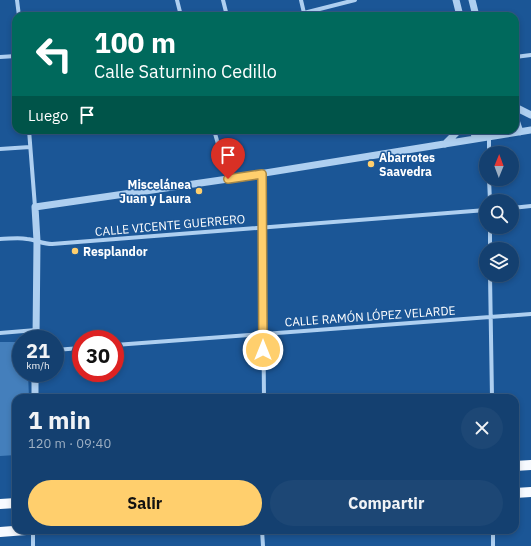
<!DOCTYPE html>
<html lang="es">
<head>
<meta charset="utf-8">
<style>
  :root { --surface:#144070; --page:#1d4775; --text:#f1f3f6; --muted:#9dafc3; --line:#335983; --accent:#ffcf6d }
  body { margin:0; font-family:"IBM Plex Sans",sans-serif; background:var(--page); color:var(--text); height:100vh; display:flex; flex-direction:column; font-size:15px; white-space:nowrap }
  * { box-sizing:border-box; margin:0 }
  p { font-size:13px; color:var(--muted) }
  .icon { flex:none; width:22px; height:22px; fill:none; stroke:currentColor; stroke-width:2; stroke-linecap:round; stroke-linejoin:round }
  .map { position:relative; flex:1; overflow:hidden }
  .sheet { position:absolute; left:12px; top:394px; width:507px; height:140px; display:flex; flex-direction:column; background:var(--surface); border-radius:12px; box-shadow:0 2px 6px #0003,0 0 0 1px var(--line) }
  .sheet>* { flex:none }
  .banner { position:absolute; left:12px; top:12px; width:507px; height:122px; border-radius:12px; box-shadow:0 2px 6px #0003,0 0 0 1px var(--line); background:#00695c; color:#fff; overflow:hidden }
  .needle { width:26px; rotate:1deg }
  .buttons { position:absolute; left:479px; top:146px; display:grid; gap:8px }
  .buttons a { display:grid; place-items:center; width:40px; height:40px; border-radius:50%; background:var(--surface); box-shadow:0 2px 6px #0003,0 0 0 1px var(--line); font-size:20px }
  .speed { position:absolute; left:12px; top:330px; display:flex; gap:8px; font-size:20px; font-weight:700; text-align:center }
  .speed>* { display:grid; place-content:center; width:52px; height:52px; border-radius:50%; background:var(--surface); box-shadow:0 2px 6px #0003,0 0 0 1px var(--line); line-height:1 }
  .speed small { font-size:10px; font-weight:400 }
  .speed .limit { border:6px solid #d22; background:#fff; color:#111 }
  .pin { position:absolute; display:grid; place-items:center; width:34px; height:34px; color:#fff; margin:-41px -17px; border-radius:50% 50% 50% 0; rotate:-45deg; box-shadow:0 0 4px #0007 }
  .pin .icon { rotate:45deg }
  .me { position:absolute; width:44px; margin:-22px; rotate:0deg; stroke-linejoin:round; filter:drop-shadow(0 0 3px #0008) }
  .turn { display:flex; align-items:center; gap:14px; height:84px; padding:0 16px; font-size:18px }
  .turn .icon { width:52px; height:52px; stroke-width:2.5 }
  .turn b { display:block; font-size:28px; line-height:34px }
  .then { display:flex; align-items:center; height:38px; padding:0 16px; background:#0003; gap:8px; font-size:15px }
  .round { display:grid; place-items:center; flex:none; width:42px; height:42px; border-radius:21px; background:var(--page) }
  .head { display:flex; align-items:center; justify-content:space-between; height:68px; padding:0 16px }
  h1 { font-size:24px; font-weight:700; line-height:30px }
  .button { display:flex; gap:8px; margin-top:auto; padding:8px 16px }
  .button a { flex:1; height:46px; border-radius:24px; background:var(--accent); color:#111; font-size:16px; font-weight:700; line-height:46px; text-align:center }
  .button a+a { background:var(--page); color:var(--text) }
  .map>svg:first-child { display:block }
  .building { fill:#447fbc }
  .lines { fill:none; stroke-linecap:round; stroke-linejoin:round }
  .minor { stroke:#aecff0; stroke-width:4 }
  .tertiary { stroke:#aecff0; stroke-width:7 }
  .primary { stroke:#f7faff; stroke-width:10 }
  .route-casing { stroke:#a68747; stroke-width:10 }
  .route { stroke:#ffcf6d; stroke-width:7 }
  .poi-dot { fill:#ffcf6d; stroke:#1b5696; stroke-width:1.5 }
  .labels { text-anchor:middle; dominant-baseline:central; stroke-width:3; stroke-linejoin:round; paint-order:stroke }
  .poi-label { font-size:12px; font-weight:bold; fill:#fff; stroke:#1b5696; text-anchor:start }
  .street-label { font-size:12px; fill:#fff; stroke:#1b5696 }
</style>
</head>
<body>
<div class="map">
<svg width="531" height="546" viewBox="0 0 531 546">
  <rect width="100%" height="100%" fill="#1b5696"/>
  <path class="building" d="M0 342H21V373H28L29 398H16V455L0 456Z"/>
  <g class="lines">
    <path class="minor" d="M17 0 19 16
      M177 0 181 16
      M223 0 227 16
      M301 0 304 13
      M292 16 355 0
      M0 57 16 56
      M515 57 531 55
      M29 130 35 207
      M214 130 228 179
      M489 137V153
      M0 149 30 147
      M262 174 264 398
      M489 179 490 201
      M512 208 531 206
      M490 227V249
      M0 239C9 239 18 237 27 239 36 240 43 244 52 244L486 210
      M490 275 492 398
      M0 333 36 330
      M115 345 531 314
      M55 350 81 348
      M33 530V546
      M262 530 263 546
      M493 530V546"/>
    <path class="tertiary" d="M456 0 460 16
      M472 0 476 16
      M515 107 531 115
      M515 117 520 132
      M474 130 475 139
      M445 144 459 130
      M36 339 37 241 35 207 228 179 531 130
      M35 398V373"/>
    <path class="primary" d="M515 466 531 465
      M515 493 531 492
      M0 504 16 503
      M0 532 26 530"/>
  </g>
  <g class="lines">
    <g class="route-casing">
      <path id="route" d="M228 179 262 174 263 350"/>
    </g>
    <use href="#route" class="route"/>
  </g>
  <g class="poi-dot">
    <circle cx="371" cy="164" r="4"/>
    <circle cx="199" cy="191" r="4"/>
    <circle cx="75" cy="251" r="4"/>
  </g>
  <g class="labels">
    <g class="poi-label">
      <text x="379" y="157">Abarrotes<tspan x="379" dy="14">Saavedra</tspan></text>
      <text x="191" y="184" text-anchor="end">Miscelánea<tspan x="191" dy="14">Juan y Laura</tspan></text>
      <text x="83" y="251">Resplandor</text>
    </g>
    <g class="street-label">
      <text transform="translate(170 225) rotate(-5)">CALLE VICENTE GUERRERO</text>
      <text transform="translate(370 316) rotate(-4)">CALLE RAMÓN LÓPEZ VELARDE</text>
    </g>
  </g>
</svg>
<div class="buttons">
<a><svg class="needle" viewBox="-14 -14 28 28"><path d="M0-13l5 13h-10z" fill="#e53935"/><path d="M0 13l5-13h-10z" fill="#9dafc3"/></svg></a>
<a><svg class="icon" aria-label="search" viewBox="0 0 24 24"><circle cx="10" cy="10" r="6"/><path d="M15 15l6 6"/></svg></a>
<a><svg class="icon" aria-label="layers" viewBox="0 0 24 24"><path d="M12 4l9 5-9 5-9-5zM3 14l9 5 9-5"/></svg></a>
</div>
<div class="speed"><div>21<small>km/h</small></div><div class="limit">30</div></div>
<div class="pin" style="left:228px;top:179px;background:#d93025"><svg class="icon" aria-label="arrive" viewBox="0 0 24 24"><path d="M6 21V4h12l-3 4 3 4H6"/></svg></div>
<svg class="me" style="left:263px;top:350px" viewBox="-20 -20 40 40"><circle r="17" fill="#ffcf6d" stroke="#fff" stroke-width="3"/><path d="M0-11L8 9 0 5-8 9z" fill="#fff"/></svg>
<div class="banner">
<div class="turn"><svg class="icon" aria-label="left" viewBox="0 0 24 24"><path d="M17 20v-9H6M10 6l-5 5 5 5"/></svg><div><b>100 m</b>Calle Saturnino Cedillo</div></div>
<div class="then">Luego<svg class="icon" aria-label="arrive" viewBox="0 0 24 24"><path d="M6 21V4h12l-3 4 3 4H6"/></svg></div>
</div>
<section class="sheet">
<div class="head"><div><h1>1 min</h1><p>120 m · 09:40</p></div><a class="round"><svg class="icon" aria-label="close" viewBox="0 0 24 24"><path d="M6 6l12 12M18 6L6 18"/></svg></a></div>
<div class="button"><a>Salir</a><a>Compartir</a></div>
</section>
</div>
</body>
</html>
